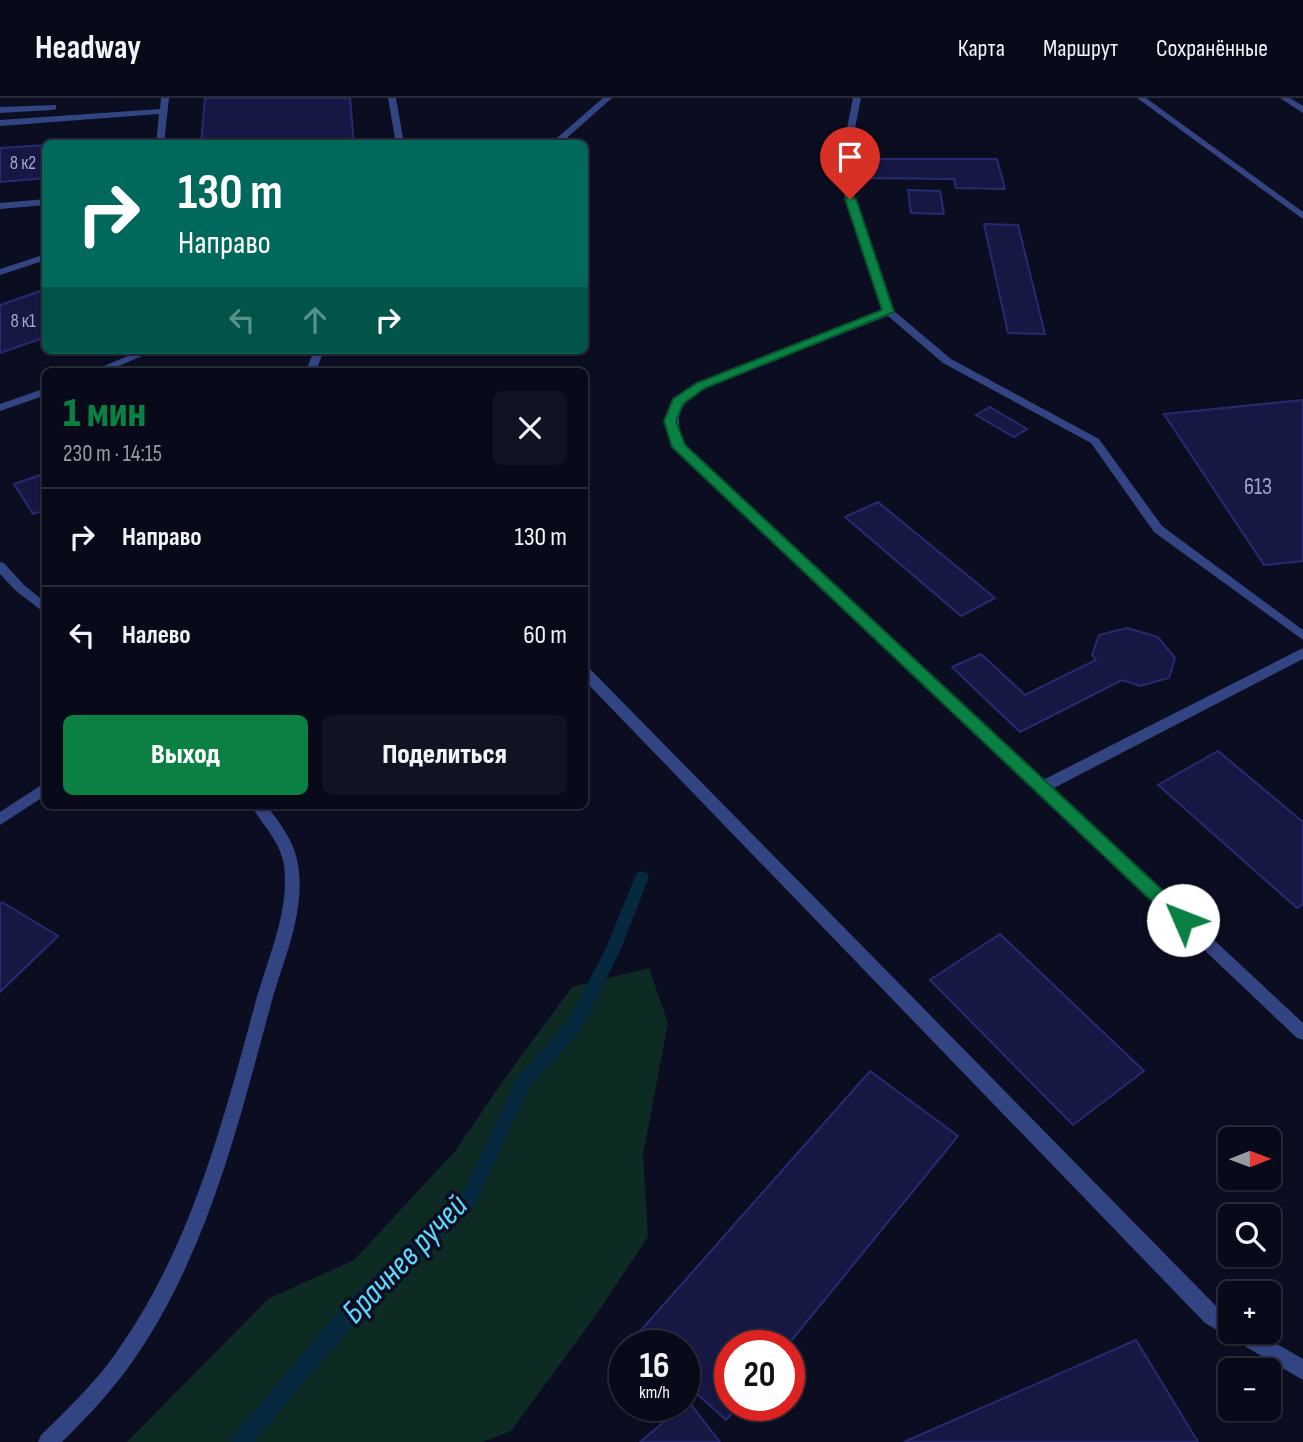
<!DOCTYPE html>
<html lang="ru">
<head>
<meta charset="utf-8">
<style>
  :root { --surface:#080a19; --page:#111322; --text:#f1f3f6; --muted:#989aa2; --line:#292b38; --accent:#0b8043 }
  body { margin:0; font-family:"Sofia Sans Condensed",sans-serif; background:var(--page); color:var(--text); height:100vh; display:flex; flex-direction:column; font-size:26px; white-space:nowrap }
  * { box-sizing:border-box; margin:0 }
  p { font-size:23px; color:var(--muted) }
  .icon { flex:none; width:38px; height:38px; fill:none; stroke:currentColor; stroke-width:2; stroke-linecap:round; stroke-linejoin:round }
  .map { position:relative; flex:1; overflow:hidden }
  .drawer { position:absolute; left:42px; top:270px; width:546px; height:441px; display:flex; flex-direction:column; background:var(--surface); border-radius:10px; box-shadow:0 2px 5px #0004,0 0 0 2px var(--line) }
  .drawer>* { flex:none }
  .top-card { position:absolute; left:42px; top:42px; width:546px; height:214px; border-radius:10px; box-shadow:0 2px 5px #0004,0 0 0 2px var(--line); background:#00695c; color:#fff; overflow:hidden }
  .needle { width:46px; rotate:89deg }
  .controls { position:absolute; left:1218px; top:1029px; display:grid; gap:14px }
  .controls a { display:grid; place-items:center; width:63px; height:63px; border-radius:10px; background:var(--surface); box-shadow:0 2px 5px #0004,0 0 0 2px var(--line); font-size:35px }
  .speed { position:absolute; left:609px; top:1232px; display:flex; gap:14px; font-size:35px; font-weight:700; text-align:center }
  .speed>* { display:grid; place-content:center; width:91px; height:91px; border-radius:50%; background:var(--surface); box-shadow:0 2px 5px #0004,0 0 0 2px var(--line); line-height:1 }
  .speed small { font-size:18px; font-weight:400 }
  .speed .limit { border:10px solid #d22; background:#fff; color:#111 }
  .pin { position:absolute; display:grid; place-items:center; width:60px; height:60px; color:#fff; margin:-72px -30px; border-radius:50% 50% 50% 0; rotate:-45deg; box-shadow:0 0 7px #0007 }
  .pin .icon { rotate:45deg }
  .me { position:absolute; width:77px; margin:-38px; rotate:314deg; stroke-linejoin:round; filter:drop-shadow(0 0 5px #0008) }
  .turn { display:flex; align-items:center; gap:24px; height:147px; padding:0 21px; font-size:32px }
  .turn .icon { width:91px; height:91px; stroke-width:2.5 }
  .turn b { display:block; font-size:49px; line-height:60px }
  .lanes { display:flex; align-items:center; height:66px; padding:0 21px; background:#0003; justify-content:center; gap:35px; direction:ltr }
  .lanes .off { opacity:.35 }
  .round { display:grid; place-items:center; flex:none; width:74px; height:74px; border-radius:10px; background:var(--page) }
  .summary { display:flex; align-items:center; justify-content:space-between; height:119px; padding:0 21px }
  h1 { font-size:42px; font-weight:800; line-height:52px; color:var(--accent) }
  .cta { display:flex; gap:14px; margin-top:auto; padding:14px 21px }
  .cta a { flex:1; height:80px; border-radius:10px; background:var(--accent); color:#fff; font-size:28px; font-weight:800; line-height:80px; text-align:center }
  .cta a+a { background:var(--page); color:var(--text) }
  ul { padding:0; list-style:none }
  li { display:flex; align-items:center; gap:21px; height:98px; padding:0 21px; border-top:2px solid var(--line) }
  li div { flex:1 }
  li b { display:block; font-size:26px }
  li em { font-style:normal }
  header { display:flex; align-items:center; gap:42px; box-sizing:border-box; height:98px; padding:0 35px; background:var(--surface); border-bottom:2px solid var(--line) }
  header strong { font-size:33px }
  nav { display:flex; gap:38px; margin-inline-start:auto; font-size:24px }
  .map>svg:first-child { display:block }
  .green { fill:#0e2b23 }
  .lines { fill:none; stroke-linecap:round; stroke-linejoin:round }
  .stream { fill:#062940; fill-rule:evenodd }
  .building { fill:#161843; stroke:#272a71; stroke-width:2 }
  .service { fill:#334483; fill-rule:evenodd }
  .minor { fill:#334483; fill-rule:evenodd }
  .route { fill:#0b8043; stroke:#07532c; stroke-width:2 }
  .labels { text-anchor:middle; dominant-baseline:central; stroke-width:7; stroke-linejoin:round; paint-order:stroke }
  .far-number-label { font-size:19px; fill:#9ea4d0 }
  .number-label { font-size:23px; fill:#9ea4d0 }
  .near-water-label { font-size:33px; font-style:italic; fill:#59dbff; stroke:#0b0d21 }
</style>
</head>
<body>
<header>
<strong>Headway</strong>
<nav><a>Карта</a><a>Маршрут</a><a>Сохранённые</a></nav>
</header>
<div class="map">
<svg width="1303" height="1344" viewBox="0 0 1303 1344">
  <rect width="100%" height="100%" fill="#0b0d21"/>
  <path class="green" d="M649 870 668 925 643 1057 648 1139 593 1221 511 1333 482 1344H127L268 1201 354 1162 456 1052 505 980 572 889Z"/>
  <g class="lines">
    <path class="stream" d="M642 773 647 775 649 779 620 853 580 933 529 990 476 1104 356 1223 254 1344H231L234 1337 342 1209 464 1092 517 980 568 923 605 852 635 779 637 775Z"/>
  </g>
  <path class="building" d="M205 0H350L354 46H201Z
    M46 47V80L0 84V50Z
    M857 61H997L1005 91 956 90 954 81 860 80Z
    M908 92 940 93 944 116 911 115Z
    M984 126 1018 127 1045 236 1008 235Z
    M46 191V239L0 255V207Z
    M1303 302V463L1264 467 1164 316Z
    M990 309 1027 331 1014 339 976 317Z
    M46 375V412L33 416 14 386Z
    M878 404 995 500 961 518 845 419Z
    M1127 530 1158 539 1175 560 1169 580 1140 588 1122 582 1020 634 952 569 981 556 1025 597 1096 562 1092 557 1099 537Z
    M1218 653 1303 724V806L1297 810 1158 687Z
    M2 804 58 838 0 894V807Z
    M1000 836 1144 973 1073 1027 930 882Z
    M870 973 958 1038 787 1248H730V1307H739L726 1322 684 1284V1248H644L635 1239Z
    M1136 1242 1198 1344H904Z
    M688 1303 720 1344H640L684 1307Z"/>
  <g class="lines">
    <path class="service" d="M161 0H169L164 46H156L159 16 0 28V22L160 11Z
      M388 0H396L404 46H396Z
      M603 0H612L560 46H550Z
      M853 0H861L851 50 855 101 894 213 951 261 1099 341 1162 428 1303 532V542L1154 434 1091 345 943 265 888 218 705 289C678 309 674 315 684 348L1043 682 1303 550V561L1052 691 1303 925V942L1297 940 673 349C663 314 668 305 697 285L883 213 845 101 843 50Z
      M1137 0H1146L1303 114V121Z
      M1280 0H1290L1303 8V15Z
      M56 7V11L53 12 0 15V9Z
      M46 101V107L0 111V105Z
      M46 156V162L0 177V171Z
      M142 252H156L107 273H92Z
      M314 252H324L316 273H306Z
      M46 290V297L0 313V306Z
      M584 568 589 570 1219 1211 1230 1219V1234H1256L1303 1261V1282L1205 1225 584 582Z
      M46 684V697L0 727V714Z"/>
    <path class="minor" d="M0 464 4 465 24 487 46 505V516L16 493 0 476Z
      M251 707H266C280 725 295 744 298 767 306 814 283 862 271 906 238 1028 207 1155 135 1260 114 1291 88 1318 62 1344H38L41 1337C70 1309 100 1280 122 1246 192 1144 223 1024 255 906 267 862 290 814 284 767 280 743 262 727 251 707Z"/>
  </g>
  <path class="route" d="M850 98 856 101 894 214 705 290 683 306 676 323 685 347 1189 817 1192 822 1189 827H1177L672 349 664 323 673 301 697 285 882 212 845 101Z"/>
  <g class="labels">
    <g class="far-number-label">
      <text x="23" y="65">8 к2</text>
      <text x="23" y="223">8 к1</text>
    </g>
    <g class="number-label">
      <text x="1258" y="389">61З</text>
    </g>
    <g class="near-water-label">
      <text transform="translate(405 1161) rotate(-46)">Брачнев ручей</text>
    </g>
  </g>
</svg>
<div class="controls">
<a><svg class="needle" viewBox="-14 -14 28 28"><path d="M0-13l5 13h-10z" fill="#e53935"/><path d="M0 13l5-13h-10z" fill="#989aa2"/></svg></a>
<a><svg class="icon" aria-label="search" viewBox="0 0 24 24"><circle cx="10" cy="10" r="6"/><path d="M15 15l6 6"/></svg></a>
<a>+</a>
<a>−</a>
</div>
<div class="speed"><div>16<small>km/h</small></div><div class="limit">20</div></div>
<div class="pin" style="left:850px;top:101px;background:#d93025"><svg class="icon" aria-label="arrive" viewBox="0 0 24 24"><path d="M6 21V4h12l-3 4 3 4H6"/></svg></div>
<svg class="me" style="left:1183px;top:822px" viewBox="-20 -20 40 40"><circle r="19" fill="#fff"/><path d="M0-13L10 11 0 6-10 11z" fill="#0b8043"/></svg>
<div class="top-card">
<div class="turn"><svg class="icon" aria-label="right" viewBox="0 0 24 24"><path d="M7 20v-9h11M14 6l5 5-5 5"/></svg><div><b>130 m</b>Направо</div></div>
<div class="lanes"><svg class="icon off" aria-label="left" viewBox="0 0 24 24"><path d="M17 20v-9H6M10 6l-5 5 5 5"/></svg><svg class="icon off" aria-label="ahead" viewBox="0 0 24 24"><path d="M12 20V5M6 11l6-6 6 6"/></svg><svg class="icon" aria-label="right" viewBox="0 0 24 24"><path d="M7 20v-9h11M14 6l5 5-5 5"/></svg></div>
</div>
<section class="drawer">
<div class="summary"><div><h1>1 мин</h1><p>230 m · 14:15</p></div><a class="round"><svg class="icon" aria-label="close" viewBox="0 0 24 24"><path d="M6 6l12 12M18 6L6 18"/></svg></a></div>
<ul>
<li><svg class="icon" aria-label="right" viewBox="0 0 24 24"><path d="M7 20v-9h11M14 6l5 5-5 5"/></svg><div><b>Направо</b></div><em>130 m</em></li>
<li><svg class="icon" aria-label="left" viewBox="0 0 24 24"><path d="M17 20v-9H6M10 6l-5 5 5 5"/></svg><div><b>Налево</b></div><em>60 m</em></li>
</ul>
<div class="cta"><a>Выход</a><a>Поделиться</a></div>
</section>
</div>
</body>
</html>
